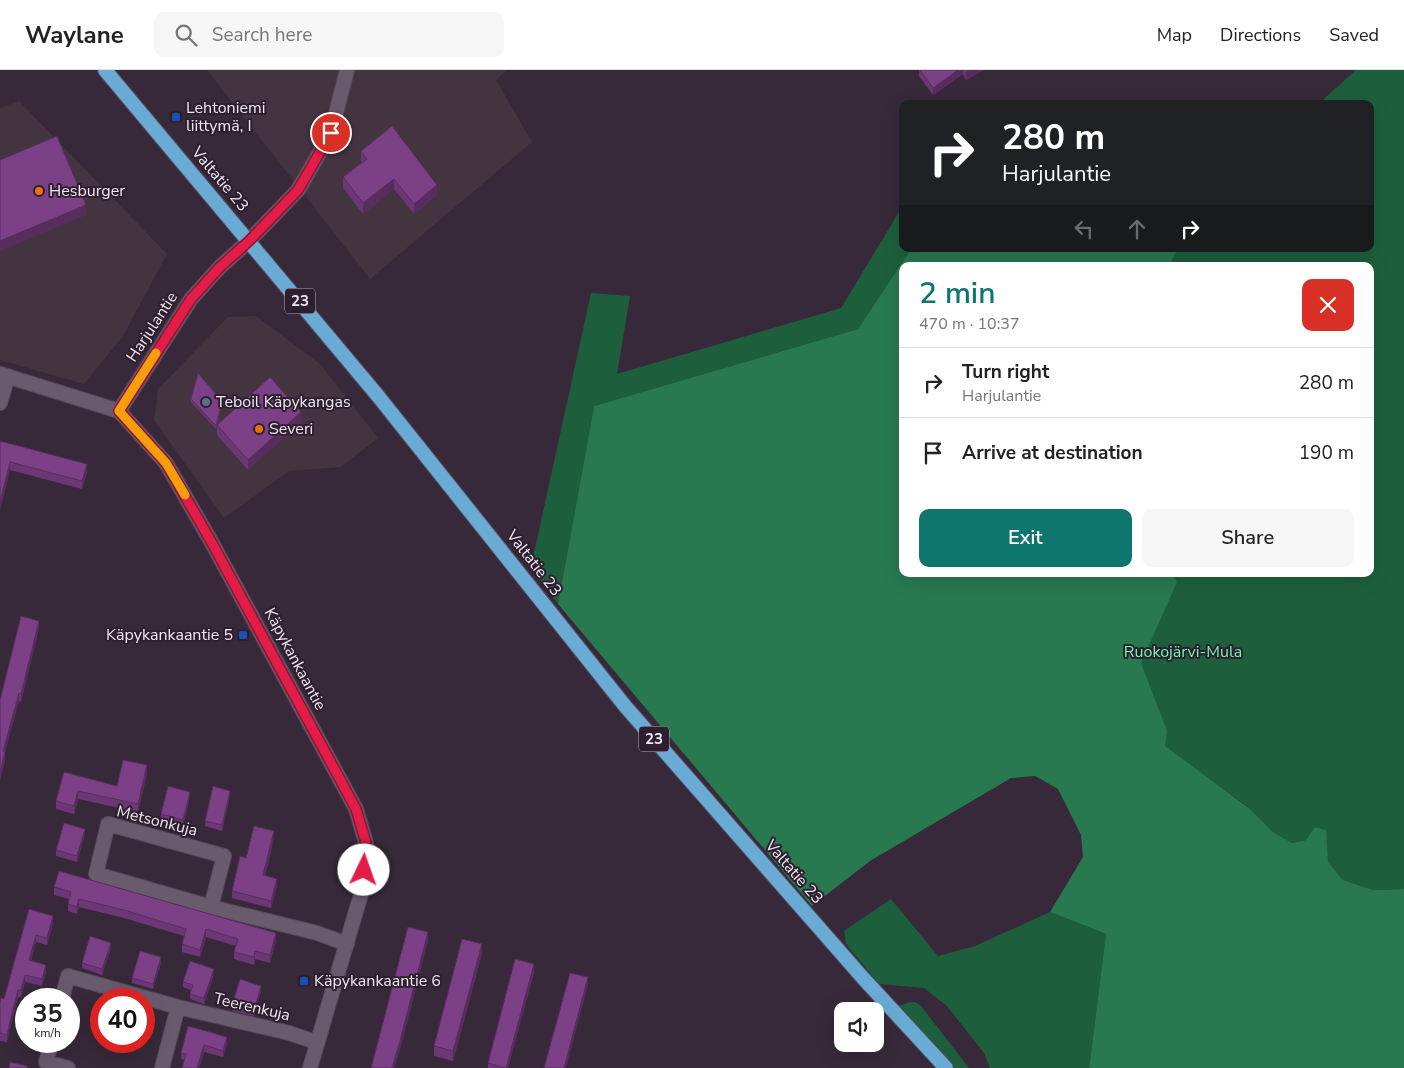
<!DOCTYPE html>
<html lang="en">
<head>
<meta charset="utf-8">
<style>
  :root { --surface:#fff; --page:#f6f6f6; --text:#222; --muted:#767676; --line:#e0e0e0; --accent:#0f766e }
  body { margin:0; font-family:"Nunito Sans",sans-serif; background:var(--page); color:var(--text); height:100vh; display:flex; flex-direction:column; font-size:19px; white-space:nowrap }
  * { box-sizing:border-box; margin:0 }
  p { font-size:16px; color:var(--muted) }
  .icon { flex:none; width:28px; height:28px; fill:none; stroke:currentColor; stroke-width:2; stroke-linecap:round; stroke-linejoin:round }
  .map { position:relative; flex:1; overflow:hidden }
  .sheet { position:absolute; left:899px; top:192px; width:475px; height:315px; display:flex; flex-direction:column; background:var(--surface); border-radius:10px; box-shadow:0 5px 20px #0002 }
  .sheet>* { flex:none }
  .banner { position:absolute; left:899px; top:30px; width:475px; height:152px; border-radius:10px; box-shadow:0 5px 20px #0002; background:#202124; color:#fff; overflow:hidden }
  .tools { position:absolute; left:834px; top:932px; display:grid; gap:10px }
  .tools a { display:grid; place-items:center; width:50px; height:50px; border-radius:10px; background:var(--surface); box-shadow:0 5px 20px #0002; font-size:25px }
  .speed { position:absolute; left:15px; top:918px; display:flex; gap:10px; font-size:25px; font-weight:700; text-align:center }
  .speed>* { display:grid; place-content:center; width:65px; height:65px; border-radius:50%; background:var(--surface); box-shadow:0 5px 20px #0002; line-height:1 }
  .speed small { font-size:12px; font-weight:400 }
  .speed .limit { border:8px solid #d22; background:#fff; color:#111 }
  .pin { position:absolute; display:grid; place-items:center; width:42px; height:42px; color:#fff; margin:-21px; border:2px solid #fff; border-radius:50%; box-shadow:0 1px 5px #0007 }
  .me { position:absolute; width:55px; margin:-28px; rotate:3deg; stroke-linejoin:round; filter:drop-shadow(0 0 4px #0008) }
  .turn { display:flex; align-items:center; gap:18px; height:105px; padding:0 20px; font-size:22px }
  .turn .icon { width:65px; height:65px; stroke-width:2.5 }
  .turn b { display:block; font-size:35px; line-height:42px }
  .lanes { display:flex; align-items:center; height:48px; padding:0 20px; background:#0003; justify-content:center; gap:25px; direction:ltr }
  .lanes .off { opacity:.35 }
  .round { display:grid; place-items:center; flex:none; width:52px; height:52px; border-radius:10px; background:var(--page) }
  .head { display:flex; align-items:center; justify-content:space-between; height:85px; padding:0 20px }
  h1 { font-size:30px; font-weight:600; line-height:38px; color:var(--accent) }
  .primary-button { display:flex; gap:10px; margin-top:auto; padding:10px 20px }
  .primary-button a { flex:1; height:58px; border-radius:10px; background:var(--accent); color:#fff; font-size:20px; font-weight:600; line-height:58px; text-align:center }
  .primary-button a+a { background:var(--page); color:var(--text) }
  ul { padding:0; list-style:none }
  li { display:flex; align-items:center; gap:15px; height:70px; padding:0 20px; border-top:1px solid var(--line) }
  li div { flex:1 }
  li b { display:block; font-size:19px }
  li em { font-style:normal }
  header { display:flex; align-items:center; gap:30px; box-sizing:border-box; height:70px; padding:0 25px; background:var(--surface); border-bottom:1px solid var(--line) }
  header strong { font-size:24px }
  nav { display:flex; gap:28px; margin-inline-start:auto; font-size:18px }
  .search { width:350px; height:45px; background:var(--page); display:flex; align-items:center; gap:12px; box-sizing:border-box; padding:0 18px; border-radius:10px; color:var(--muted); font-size:19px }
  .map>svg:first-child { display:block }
  .commercial { fill:#443440 }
  .green { fill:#1d5f3d }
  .forest { fill:#287950 }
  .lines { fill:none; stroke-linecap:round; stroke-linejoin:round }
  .minor-casing { stroke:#554957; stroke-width:16 }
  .tertiary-casing { stroke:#554957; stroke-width:16 }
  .trunk-casing { stroke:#554957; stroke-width:16 }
  .minor { stroke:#6a5a6d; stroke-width:14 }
  .tertiary { stroke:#6a5a6d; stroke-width:14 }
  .trunk { stroke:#69abd4; stroke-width:14 }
  .wall { fill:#6b3774 }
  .shaded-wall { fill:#572d5e }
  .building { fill:#7c4087; stroke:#572d5e }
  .route-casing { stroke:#92132f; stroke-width:12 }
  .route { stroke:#e11d48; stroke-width:9 }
  .slow { stroke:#f59e0b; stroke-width:9 }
  .transit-dot { fill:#1a4fb4; stroke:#2d1f2f; stroke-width:2 }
  .food-dot { fill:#e8710a; stroke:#2d1f2f; stroke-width:2 }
  .service-dot { fill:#5c6f8a; stroke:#2d1f2f; stroke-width:2 }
  .labels { text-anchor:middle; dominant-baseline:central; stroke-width:4; stroke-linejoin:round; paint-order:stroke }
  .shield { fill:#2d1f2f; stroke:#b6abb8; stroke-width:1 }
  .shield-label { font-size:15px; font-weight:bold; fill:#f0e7f2 }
  .poi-label { font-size:16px; fill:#f0e7f2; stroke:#2d1f2f; text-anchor:start }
  .street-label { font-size:16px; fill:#f0e7f2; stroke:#2d1f2f }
  .park-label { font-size:16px; fill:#71f9b0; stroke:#2d1f2f }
</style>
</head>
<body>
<header>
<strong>Waylane</strong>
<div class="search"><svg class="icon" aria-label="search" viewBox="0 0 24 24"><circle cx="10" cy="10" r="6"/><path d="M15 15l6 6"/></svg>Search here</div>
<nav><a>Map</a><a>Directions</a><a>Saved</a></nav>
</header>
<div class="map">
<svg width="1404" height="998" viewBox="0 0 1404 998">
  <rect width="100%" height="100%" fill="#372939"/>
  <path class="commercial" d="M207 0H507L496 10 532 72 370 209Z
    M19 31 167 184 123 266 84 314 0 290V38Z
    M256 246 320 294 378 368 341 397 289 401 224 448 154 350 158 319 228 247Z"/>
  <path class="green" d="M1356 0H1404V819L1373 820 1343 810 1328 792 1306 770 1292 773 1273 762 1248 737 1181 689 1158 708 1057 504H1370V196H1169L1178 179H1370V34H1321L1326 27Z
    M902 137V179H911L858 259 594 336 558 534 531 497 591 223 630 226 617 304 841 238Z
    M891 829 938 886 975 876 1050 842 1106 864 1089 998H990L984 983 947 936 924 918 879 914 846 874 844 861Z
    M910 932H915L921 936 969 998H955L898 936Z"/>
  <path class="forest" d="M911 179H1178L1169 196H902V504H1173L1177 512 1141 593 1167 661 1165 676 1250 739 1273 762 1292 773 1306 770 1315 757 1326 760 1328 792 1343 810 1373 820 1404 819V998H1089L1106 864 1050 842 1083 787 1081 765 1058 719 1035 706 1011 708 870 791 812 836 558 534 594 336 858 259Z"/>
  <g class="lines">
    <g class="minor-casing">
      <path id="minor" d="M0 333 8 306
        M211 837 224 786 108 754 96 804 211 837 317 863 347 874
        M62 929 68 906 178 937 289 963 316 972
        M52 971 46 992 68 998
        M162 998 178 937"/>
    </g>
    <g class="tertiary-casing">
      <path id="tertiary" d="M0 304 119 341 166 393 212 473 356 739 366 773 364 814 310 998
        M119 341 191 229 220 197 249 171 298 120 331 63 347 0"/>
    </g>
    <g class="trunk-casing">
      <path id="trunk" d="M105 0 378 326 625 636 863 908 946 998"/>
    </g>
    <use href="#minor" class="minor"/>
    <use href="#tertiary" class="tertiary"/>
    <use href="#trunk" class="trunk"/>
  </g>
  <path class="wall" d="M919 0H984L966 10 963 4 933 25 919 6Z
    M361 81 437 125 414 144 394 119 363 144 343 118V107L362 92 361 91Z
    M191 329 222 334 217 355 301 352 248 400 217 365V355L216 359 191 332Z
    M0 371 87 402 82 419 10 400 0 440Z
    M39 558 21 632 19 631 5 682V690L0 710V630Z
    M64 702 117 716 147 703 138 742 78 729 74 744 56 739V731Z
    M230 726 222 761 205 756V751Z
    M190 727 183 755 161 749V744Z
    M85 764 77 792 56 786V780Z
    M274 768 265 806 277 816 271 838 232 828V821L246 788Z
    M54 817 276 870 270 893 255 889 254 895 234 889V882L236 876 206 867 200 887 182 882V874L184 866 124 848 79 837 77 844 68 841V834L69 829 54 825Z
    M29 839 53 853 47 875 36 872 31 891 46 902 42 916 25 912 21 927H18L7 972 0 971V932L4 929Z
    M111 878 102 905 82 898V893Z
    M482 884 453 991 434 986V976Z
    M161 893 153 919 132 913V908Z
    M534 902 508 998H488V993Z
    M214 904 204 934 190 929V924L191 920 183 917V912Z
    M261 921 254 946 232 941V935Z
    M188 956 227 974 223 987 204 982 199 998H182L184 990 181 989V983Z"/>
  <path class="shaded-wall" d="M958 0H963V4L933 25V18Z
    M970 0H984L966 10V2Z
    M394 109V119L363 144V133Z
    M437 115V125L414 144V134Z
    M86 135V145L0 181V171Z
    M301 342V352L248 400V390Z
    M10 392V400L0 440V432Z
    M87 394V402L82 419V411Z
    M39 551V558L21 632V624Z
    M19 623V631L3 689V681Z
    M5 682V690L0 710V702Z
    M147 695V703L138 742V734Z
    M78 721V729L74 744V736Z
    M230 721V726L222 761V755Z
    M190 722V727L183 755V750Z
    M85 759V764L77 792V786Z
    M274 761V768L263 812V805Z
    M277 809V816L271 838V831Z
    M79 829V837L77 844V837Z
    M53 846V853L47 875V868Z
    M206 859V867L200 887V880Z
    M428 862V871L400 980 394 998H392Z
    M276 863V870L270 893V885Z
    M36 865V872L29 898V890Z
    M111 873V878L102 905V899Z
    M482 874V884L453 991V981Z
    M255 881V889L254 895V887Z
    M161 887V893L153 919V914Z
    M534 894V902L508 998H506Z
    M46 895V902L42 916V909Z
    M214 899V904L204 934V928Z
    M25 905V912L21 927V920Z
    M588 907V915L566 998H564Z
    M261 916V921L254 946V941Z
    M18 920V927L7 972V965Z
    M227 967V974L223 987V981Z
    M204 975V982L199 998H197Z"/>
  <path class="building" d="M920 0H958L933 18Z
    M392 56 437 115 414 134 394 109 363 133 343 107 367 89 361 81Z
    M57 66 86 135 0 171V90Z
    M198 303 222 331 216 356 191 329Z
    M270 307 301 342 248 390 217 355Z
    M0 371 87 394 82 411 10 392 0 432Z
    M21 546 39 551 21 624 19 623 3 681 5 682 0 702V630Z
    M123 690 147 695 138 734 78 721 74 736 56 731 64 702 117 716Z
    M168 716 190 722 183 750 161 744Z
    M213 716 230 721 222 755 205 751Z
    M64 753 85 759 77 786 56 780Z
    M254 756 274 761 263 805 277 809 271 831 232 821 240 786 246 788Z
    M59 801 276 863 270 885 255 881 254 887 234 882 238 869 206 859 200 880 182 874 186 859 124 840 79 829 77 837 68 834 71 822 54 817Z
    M29 839 53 846 47 868 36 865 29 890 46 895 42 909 25 905 21 920H18L7 965 0 963V932L1 928 4 929Z
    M408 857 428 862 400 971 392 998H371Z
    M90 866 111 873 102 899 82 893Z
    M462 869 482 874 453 981 434 976Z
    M140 881 161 887 153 914 132 908Z
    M515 889 534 894 506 998 488 993Z
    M190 891 214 899 204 928 190 924 193 915 183 912Z
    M570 903 588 907 564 998H544Z
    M240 909 261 916 254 941 232 935Z
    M188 956 227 967 223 981 204 975 197 998H182L186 984 181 983Z
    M10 992 27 996V998H9Z"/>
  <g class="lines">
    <g class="route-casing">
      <path id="route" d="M331 63 298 120 249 171 220 197 191 229 119 341 166 393 212 473 356 739 366 773 364 800"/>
    </g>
    <use href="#route" class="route"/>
    <path class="slow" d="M156 283 119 341 166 393 185 425"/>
  </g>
  <g class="transit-dot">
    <rect x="171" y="42" width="10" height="10" rx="2.5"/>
    <rect x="238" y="560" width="10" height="10" rx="2.5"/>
    <rect x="299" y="906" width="10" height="10" rx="2.5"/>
  </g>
  <g class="food-dot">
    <circle cx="39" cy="121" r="5"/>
    <circle cx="259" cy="359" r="5"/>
  </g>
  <circle class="service-dot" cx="206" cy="332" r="5"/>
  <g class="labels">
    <g class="shield">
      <rect x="285" y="218.5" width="30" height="25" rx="4"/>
      <rect x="639" y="656.5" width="30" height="25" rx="4"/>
    </g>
    <g class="shield-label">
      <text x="300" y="231">23</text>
      <text x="654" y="669">23</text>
    </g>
    <g class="poi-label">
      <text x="186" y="38">Lehtoniemi<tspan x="186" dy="18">liittymä, I</tspan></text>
      <text x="49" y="121">Hesburger</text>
      <text x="216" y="332">Teboil Käpykangas</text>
      <text x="269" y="359">Severi</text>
      <text x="233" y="565" text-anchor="end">Käpykankaantie 5</text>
      <text x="314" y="911">Käpykankaantie 6</text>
    </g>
    <g class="street-label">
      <text transform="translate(220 109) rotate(50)">Valtatie 23</text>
      <text transform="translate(152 257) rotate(-57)">Harjulantie</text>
      <text transform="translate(534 493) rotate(52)">Valtatie 23</text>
      <text transform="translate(295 589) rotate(62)">Käpykankaantie</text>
      <text transform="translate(157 751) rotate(14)">Metsonkuja</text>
      <text transform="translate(794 802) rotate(49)">Valtatie 23</text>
      <text transform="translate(252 937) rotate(13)">Teerenkuja</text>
    </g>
    <g class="park-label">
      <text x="1183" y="582">Ruokojärvi-Mula</text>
    </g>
  </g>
</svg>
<div class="tools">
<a><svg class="icon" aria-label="sound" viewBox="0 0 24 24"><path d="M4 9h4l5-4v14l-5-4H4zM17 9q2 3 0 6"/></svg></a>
</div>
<div class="speed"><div>35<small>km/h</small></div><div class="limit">40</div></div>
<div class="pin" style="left:331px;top:63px;background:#d93025"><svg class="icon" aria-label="arrive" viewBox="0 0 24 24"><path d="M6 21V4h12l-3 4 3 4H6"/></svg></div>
<svg class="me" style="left:364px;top:800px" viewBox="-20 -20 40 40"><circle r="19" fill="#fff"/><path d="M0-13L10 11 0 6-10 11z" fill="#e11d48"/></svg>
<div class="banner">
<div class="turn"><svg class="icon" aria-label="right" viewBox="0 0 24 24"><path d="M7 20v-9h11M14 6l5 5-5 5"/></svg><div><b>280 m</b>Harjulantie</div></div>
<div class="lanes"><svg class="icon off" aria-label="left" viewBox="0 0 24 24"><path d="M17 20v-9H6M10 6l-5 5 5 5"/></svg><svg class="icon off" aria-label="ahead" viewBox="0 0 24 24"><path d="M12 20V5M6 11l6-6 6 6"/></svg><svg class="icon" aria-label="right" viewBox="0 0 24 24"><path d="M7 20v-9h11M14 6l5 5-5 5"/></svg></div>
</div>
<section class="sheet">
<div class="head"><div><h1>2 min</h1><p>470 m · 10:37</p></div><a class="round" style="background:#d93025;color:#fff"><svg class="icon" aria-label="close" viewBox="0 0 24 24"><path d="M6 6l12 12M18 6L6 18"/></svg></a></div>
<ul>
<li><svg class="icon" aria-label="right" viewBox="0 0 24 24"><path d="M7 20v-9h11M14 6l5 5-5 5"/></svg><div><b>Turn right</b><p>Harjulantie</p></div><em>280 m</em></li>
<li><svg class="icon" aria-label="arrive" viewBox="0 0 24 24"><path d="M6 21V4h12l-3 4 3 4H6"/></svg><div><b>Arrive at destination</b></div><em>190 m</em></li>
</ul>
<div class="primary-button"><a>Exit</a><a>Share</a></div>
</section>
</div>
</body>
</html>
